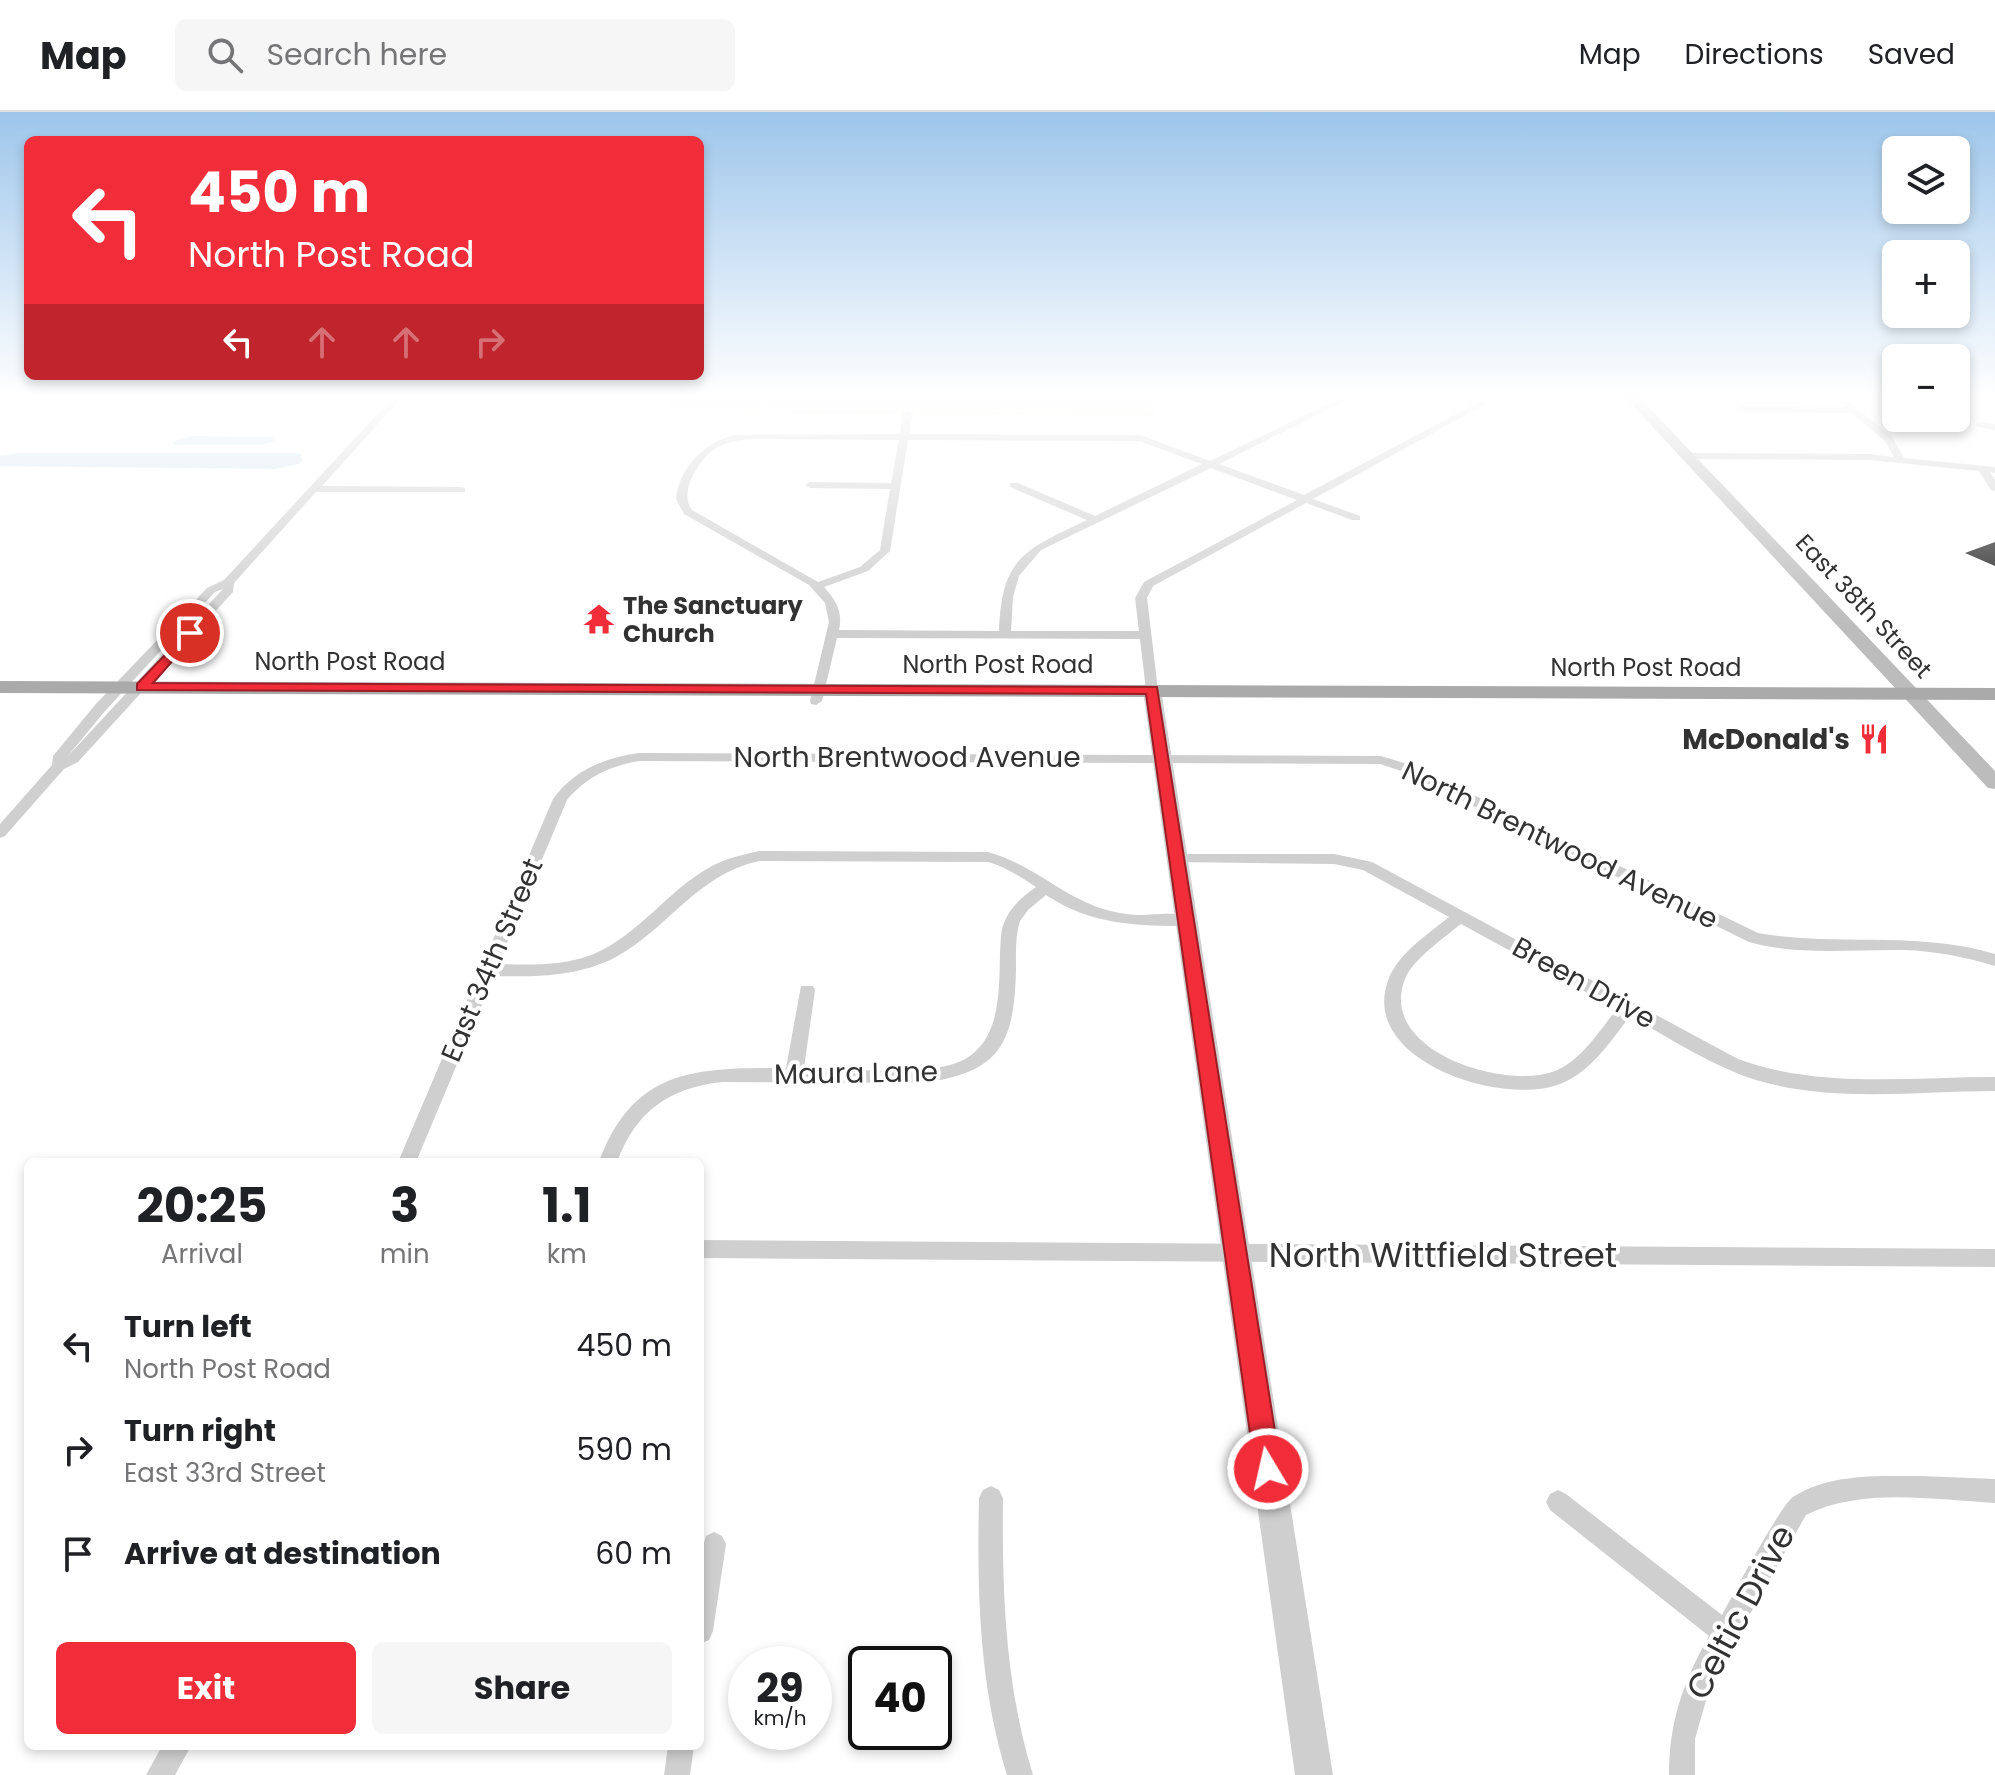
<!DOCTYPE html>
<html lang="en">
<head>
<meta charset="utf-8">
<style>
  :root { --surface:#fff; --page:#f6f6f6; --text:#202124; --muted:#757577; --line:#e0e0e0; --accent:#f02d39 }
  body { margin:0; font-family:Poppins,sans-serif; background:var(--page); color:var(--text); height:100vh; display:flex; flex-direction:column; font-size:30px; white-space:nowrap }
  * { box-sizing:border-box; margin:0 }
  p { font-size:26px; color:var(--muted) }
  .icon { flex:none; width:44px; height:44px; fill:none; stroke:currentColor; stroke-width:2; stroke-linecap:round; stroke-linejoin:round }
  .map { position:relative; flex:1; overflow:hidden }
  .panel { position:absolute; left:24px; top:1046px; width:680px; height:592px; display:flex; flex-direction:column; background:var(--surface); border-radius:12px; box-shadow:0 4px 12px #0003 }
  .panel>* { flex:none }
  .banner { position:absolute; left:24px; top:24px; width:680px; height:244px; border-radius:12px; box-shadow:0 4px 12px #0003; background:#f02d39; color:#fff; overflow:hidden }
  .buttons { position:absolute; left:1882px; top:24px; display:grid; gap:16px }
  .buttons a { display:grid; place-items:center; width:88px; height:88px; border-radius:12px; background:var(--surface); box-shadow:0 4px 12px #0003; font-size:40px }
  .speed { position:absolute; left:728px; top:1534px; display:flex; gap:16px; font-size:40px; font-weight:700; text-align:center }
  .speed>* { display:grid; place-content:center; width:104px; height:104px; border-radius:50%; background:var(--surface); box-shadow:0 4px 12px #0003; line-height:1 }
  .speed small { font-size:20px; font-weight:400 }
  .speed .limit { border:4px solid #111; border-radius:12px; background:#fff; color:#111 }
  .pin { position:absolute; display:grid; place-items:center; width:68px; height:68px; color:#fff; margin:-34px; border:4px solid #fff; border-radius:50%; box-shadow:0 2px 8px #0007 }
  .me { position:absolute; width:88px; margin:-44px; rotate:351deg; stroke-linejoin:round; filter:drop-shadow(0 0 6px #0008) }
  .turn { display:flex; align-items:center; gap:28px; height:168px; padding:0 32px; font-size:36px }
  .turn .icon { width:104px; height:104px; stroke-width:2.5 }
  .turn b { display:block; font-size:56px; line-height:68px }
  .lanes { display:flex; align-items:center; height:76px; padding:0 32px; background:#0003; justify-content:center; gap:40px; direction:ltr }
  .lanes .off { opacity:.35 }
  .eta { display:flex; justify-content:space-evenly; align-items:center; height:136px; text-align:center }
  .eta b { font-size:48px; font-weight:700; line-height:56px }
  .button { display:flex; gap:16px; margin-top:auto; padding:16px 32px }
  .button a { flex:1; height:92px; border-radius:12px; background:var(--accent); color:#fff; font-size:32px; font-weight:700; line-height:92px; text-align:center }
  .button a+a { background:var(--page); color:var(--text) }
  ul { padding:0; list-style:none }
  li { display:flex; align-items:center; gap:24px; height:104px; padding:0 32px }
  li div { flex:1 }
  li b { display:block; font-size:30px }
  li em { font-style:normal }
  header { display:flex; align-items:center; gap:48px; box-sizing:border-box; height:112px; padding:0 40px; background:var(--surface); border-bottom:2px solid var(--line) }
  header strong { font-size:38px }
  nav { display:flex; gap:44px; margin-inline-start:auto; font-size:28px }
  .search { width:560px; height:72px; background:var(--page); display:flex; align-items:center; gap:20px; box-sizing:border-box; padding:0 28px; border-radius:12px; color:var(--muted); font-size:30px }
  .map>svg:first-child { display:block }
  .green { fill:#e8efe0 }
  .water { fill:#cce1f0 }
  .building { fill:#191919 }
  .lines { fill:none; stroke-linecap:round; stroke-linejoin:round }
  .minor { fill:#cfcfcf; fill-rule:evenodd }
  .tertiary { fill:#cfcfcf; fill-rule:evenodd }
  .secondary { fill:#bcbcbc; fill-rule:evenodd }
  .primary { fill:#aaa; fill-rule:evenodd }
  .route { fill:#f02d39; stroke:#9c1d25; stroke-width:2 }
  .labels { text-anchor:middle; dominant-baseline:central; stroke-width:8; stroke-linejoin:round; paint-order:stroke }
  .far-poi-label { font-size:24px; font-weight:bold; fill:#323232; stroke:#fff; text-anchor:start }
  .far-street-label { font-size:24px; fill:#323232; stroke:#fff }
  .poi-label { font-size:28px; font-weight:bold; fill:#323232; stroke:#fff; text-anchor:end }
  .street-label { font-size:28px; fill:#323232; stroke:#fff }
  .near-street-label { font-size:34px; fill:#323232; stroke:#fff }
</style>
</head>
<body>
<header>
<strong>Map</strong>
<div class="search"><svg class="icon" aria-label="search" viewBox="0 0 24 24"><circle cx="10" cy="10" r="6"/><path d="M15 15l6 6"/></svg>Search here</div>
<nav><a>Map</a><a>Directions</a><a>Saved</a></nav>
</header>
<div class="map">
<svg width="1995" height="1663" viewBox="0 0 1995 1663">
  <rect width="100%" height="100%" fill="#fff"/>
  <path class="green" d="M671 283H1151L1155 304 663 300Z"/>
  <path class="water" d="M191 324 273 325 274 329 262 333H175L172 330Z
    M19 341H292L301 342 302 348 299 352 274 357 0 354V344Z"/>
  <path class="building" d="M1995 430V454L1965 441Z"/>
  <g class="lines">
    <path class="minor" d="M395 283H404L322 374 461 375 465 376V380H316L234 471 233 480 78 650 64 657 5 724 0 726V712L52 653 53 644 95 593 207 476 224 468ZM223 477 67 645 105 599 215 480Z
      M1347 283H1357L1219 352 1304 383 1492 283H1502L1313 387 1360 404V408H1352L1306 391 1153 474 1147 486 1158 578 1152 582 1146 578 1140 527 837 526 822 589 816 593 811 592 810 589 829 510 825 491 809 473 684 402 676 387C680 354 704 331 734 323L900 322 903 302 908 299 913 302 909 322 1140 323 1210 349ZM747 327 899 328 891 371 810 370 805 373 810 376 890 377 880 438 860 455 818 470 692 398C678 380 699 347 716 336 726 330 736 329 747 327ZM908 328 1139 329 1202 352 1095 404 1018 371H1010V375L1087 408C1025 438 1002 444 999 519L839 518C843 500 836 488 824 475L868 459 890 439ZM1211 356 1297 388 1144 470 1135 486 1139 519H1011L1013 485 1019 464 1041 438Z
      M1831 283H1840L1892 325 1904 346 1995 355V361L1990 360 1995 368V379L1991 378 1979 359 1869 348 1688 347 1683 344 1688 341 1869 342 1894 345 1885 329 1851 301 1740 300 1736 297 1740 294 1845 295Z
      M1981 310 1995 312V318L1978 315 1976 313Z
      M639 641 1381 644 1414 654 1758 821C1838 835 1916 818 1995 842V854C1965 845 1936 839 1904 838 1853 837 1799 844 1749 830L1404 660 1380 652 639 649C610 654 586 665 567 688L498 852C529 853 562 854 591 843 639 824 667 778 712 754 727 746 742 743 759 739L988 740C1045 756 1072 799 1136 803 1152 804 1185 797 1196 809L1188 814C1136 814 1091 813 1046 783L1028 798 1020 809C1015 825 1016 842 1016 858 1014 933 1000 960 923 971L722 970C669 976 636 999 617 1050H599C634 955 698 956 786 956L801 874H813L815 878 804 956C845 957 912 963 950 953 1001 939 999 884 1000 841 1001 831 1000 820 1004 811 1010 795 1022 785 1036 775 1021 765 1006 755 988 750L759 749C696 763 669 816 616 845 578 865 535 865 494 864L416 1050H398L553 687C574 658 604 646 639 641Z
      M1180 742H1334L1372 750 1738 947C1819 977 1910 965 1995 965V979C1917 979 1832 991 1756 968 1712 954 1671 927 1630 904 1610 930 1591 960 1560 972 1502 995 1356 948 1389 866 1399 841 1428 822 1449 805L1363 758 1334 752 1175 750 1173 747 1175 744ZM1461 812 1617 897C1599 919 1580 951 1552 960 1501 977 1377 938 1405 867 1412 848 1445 825 1461 812Z
      M700 1128 1995 1137V1155L700 1146Z
      M1921 1364 1995 1367V1391C1935 1388 1862 1375 1806 1403L1711 1571 1695 1627V1663H1669C1669 1610 1683 1570 1709 1524L1550 1398 1546 1390 1550 1382 1558 1378 1566 1382 1722 1503C1733 1483 1780 1394 1793 1385 1829 1361 1880 1364 1921 1364Z
      M991 1374 999 1378 1003 1386C1002 1481 1005 1572 1033 1663H1007C979 1572 977 1481 979 1386L983 1378Z
      M714 1420 722 1424 726 1432 713 1519 709 1528 700 1532V1444L706 1424Z
      M162 1634H191L175 1663H146Z
      M668 1634H694L690 1663H664Z"/>
    <path class="tertiary" d="M1152 573 1161 578 1333 1663H1295L1143 578Z"/>
    <path class="secondary" d="M1623 283H1637L1995 659V677L1988 676Z"/>
    <path class="primary" d="M0 569 1995 576V588L0 581Z"/>
  </g>
  <linearGradient id="sky" x2="0" y2="1"><stop stop-color="#9dc6eb"/><stop offset="0.55" stop-color="#fff"/><stop offset="1" stop-color="#fff" stop-opacity="0"/></linearGradient>
  <rect width="1995" height="516" fill="url(#sky)"/>
  <path class="route" d="M190 517 197 521 153 571 1157 575 1281 1357 1277 1366 1268 1370 1258 1366 1255 1357 1146 582 137 578V572Z"/>
  <defs>
    <g id="temple-bare" transform="scale(2.4)"><path d="M0-6L5-2H3V0L6.5 2.5H4V6H1.5V3h-3V6H-4V2.5H-6.5L-3 0V-2H-5Z" fill="#f02d39" stroke="#fff" stroke-width="2.5" paint-order="stroke"/></g>
    <g id="restaurant-bare" transform="scale(2.4)"><path d="M-5-6h1v4h1v-4h1v4h1v-4h1v5L-1.5 .5V6h-2V.5L-5-1ZM5-6V6H3V1.5H1.5Q1.5-4 5-6Z" fill="#f02d39" stroke="#fff" stroke-width="2.5" paint-order="stroke"/></g>
  </defs>
  <g fill-rule="evenodd">
    <use href="#temple-bare" x="599" y="507"/>
    <use href="#restaurant-bare" x="1874" y="627"/>
  </g>
  <g class="labels">
    <g class="far-poi-label">
      <text x="623" y="493">The Sanctuary<tspan x="623" dy="28">Church</tspan></text>
    </g>
    <g class="far-street-label">
      <text transform="translate(1864 494) rotate(47)">East 38th Street</text>
      <text x="350" y="549">North Post Road</text>
      <text x="998" y="552">North Post Road</text>
      <text x="1646" y="555">North Post Road</text>
    </g>
    <g class="poi-label">
      <text x="1850" y="627">McDonald's</text>
    </g>
    <g class="street-label">
      <text x="907" y="645">North Brentwood Avenue</text>
      <text transform="translate(1560 733) rotate(26)">North Brentwood Avenue</text>
      <text transform="translate(492 848) rotate(-67)">East 34th Street</text>
      <text transform="translate(1584 871) rotate(29)">Breen Drive</text>
      <text transform="translate(856 961) rotate(-1)">Maura Lane</text>
    </g>
    <g class="near-street-label">
      <text x="1443" y="1143">North Wittfield Street</text>
      <text transform="translate(1740 1500) rotate(-62)">Celtic Drive</text>
    </g>
  </g>
</svg>
<div class="buttons">
<a><svg class="icon" aria-label="layers" viewBox="0 0 24 24"><path d="M12 4l9 5-9 5-9-5zM3 14l9 5 9-5"/></svg></a>
<a>+</a>
<a>−</a>
</div>
<div class="speed"><div>29<small>km/h</small></div><div class="limit">40</div></div>
<div class="pin" style="left:190px;top:521px;background:#d93025"><svg class="icon" aria-label="arrive" viewBox="0 0 24 24"><path d="M6 21V4h12l-3 4 3 4H6"/></svg></div>
<svg class="me" style="left:1268px;top:1357px" viewBox="-20 -20 40 40"><circle r="17" fill="#f02d39" stroke="#fff" stroke-width="3"/><path d="M0-11L8 9 0 5-8 9z" fill="#fff"/></svg>
<div class="banner">
<div class="turn"><svg class="icon" aria-label="left" viewBox="0 0 24 24"><path d="M17 20v-9H6M10 6l-5 5 5 5"/></svg><div><b>450 m</b>North Post Road</div></div>
<div class="lanes"><svg class="icon" aria-label="left" viewBox="0 0 24 24"><path d="M17 20v-9H6M10 6l-5 5 5 5"/></svg><svg class="icon off" aria-label="ahead" viewBox="0 0 24 24"><path d="M12 20V5M6 11l6-6 6 6"/></svg><svg class="icon off" aria-label="ahead" viewBox="0 0 24 24"><path d="M12 20V5M6 11l6-6 6 6"/></svg><svg class="icon off" aria-label="right" viewBox="0 0 24 24"><path d="M7 20v-9h11M14 6l5 5-5 5"/></svg></div>
</div>
<section class="panel">
<div class="eta">
<div><b>20:25</b><p>Arrival</p></div>
<div><b>3</b><p>min</p></div>
<div><b>1.1</b><p>km</p></div>
</div>
<ul>
<li><svg class="icon" aria-label="left" viewBox="0 0 24 24"><path d="M17 20v-9H6M10 6l-5 5 5 5"/></svg><div><b>Turn left</b><p>North Post Road</p></div><em>450 m</em></li>
<li><svg class="icon" aria-label="right" viewBox="0 0 24 24"><path d="M7 20v-9h11M14 6l5 5-5 5"/></svg><div><b>Turn right</b><p>East 33rd Street</p></div><em>590 m</em></li>
<li><svg class="icon" aria-label="arrive" viewBox="0 0 24 24"><path d="M6 21V4h12l-3 4 3 4H6"/></svg><div><b>Arrive at destination</b></div><em>60 m</em></li>
</ul>
<div class="button"><a>Exit</a><a>Share</a></div>
</section>
</div>
</body>
</html>
